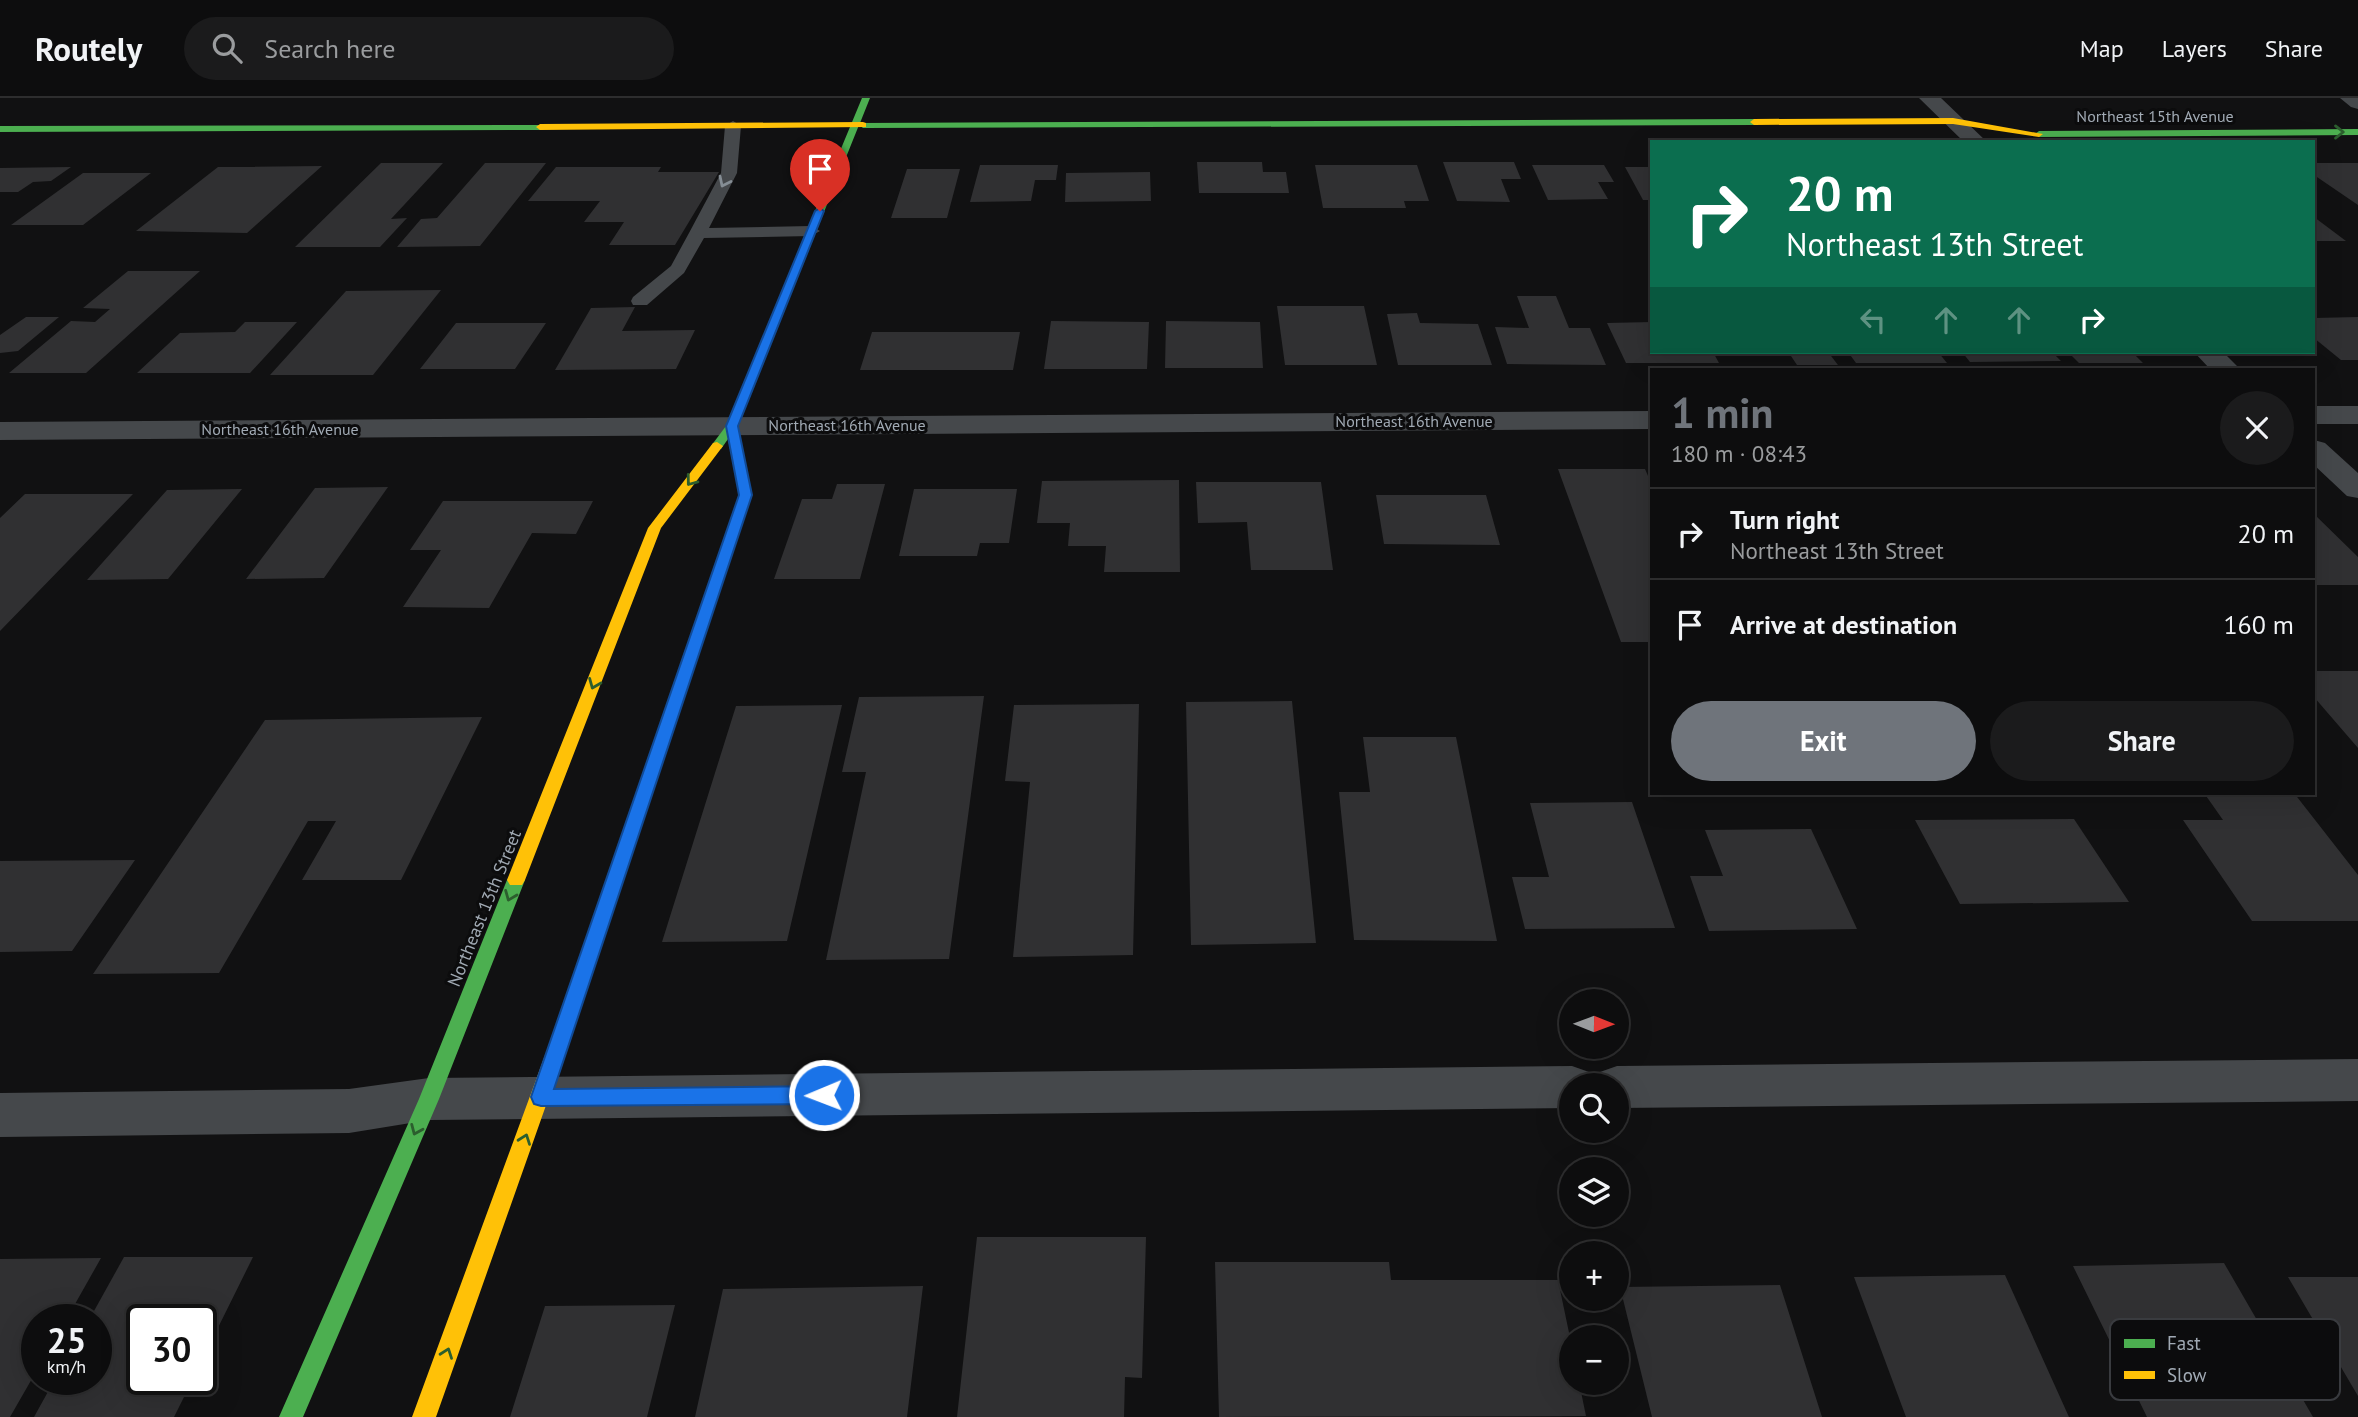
<!DOCTYPE html>
<html lang="en">
<head>
<meta charset="utf-8">
<style>
  :root { --surface:#0d0d0e; --page:#1b1b1c; --text:#f1f3f6; --muted:#9a9c9e; --line:#2d2d2e; --accent:#6f747b }
  body { margin:0; font-family:"PT Sans",sans-serif; background:var(--page); color:var(--text); height:100vh; display:flex; flex-direction:column; font-size:26px; white-space:nowrap }
  * { box-sizing:border-box; margin:0 }
  p { font-size:23px; color:var(--muted) }
  .icon { flex:none; width:38px; height:38px; fill:none; stroke:currentColor; stroke-width:2; stroke-linecap:round; stroke-linejoin:round }
  .map { position:relative; flex:1; overflow:hidden }
  .side { position:absolute; left:1650px; top:270px; width:665px; height:427px; display:flex; flex-direction:column; background:var(--surface); border-radius:0px; box-shadow:0 7px 28px #0002,0 0 0 2px var(--line) }
  .side>* { flex:none }
  .guide { position:absolute; left:1650px; top:42px; width:665px; height:214px; border-radius:0px; box-shadow:0 7px 28px #0002,0 0 0 2px var(--line); background:#0b6e4f; color:#fff; overflow:hidden }
  .needle { width:46px; rotate:91deg }
  .fabs { position:absolute; left:1559px; top:891px; display:grid; gap:14px }
  .fabs a { display:grid; place-items:center; width:70px; height:70px; border-radius:50%; background:var(--surface); box-shadow:0 7px 28px #0002,0 0 0 2px var(--line); font-size:35px }
  .speed { position:absolute; left:21px; top:1206px; display:flex; gap:14px; font-size:35px; font-weight:700; text-align:center }
  .speed>* { display:grid; place-content:center; width:91px; height:91px; border-radius:50%; background:var(--surface); box-shadow:0 7px 28px #0002,0 0 0 2px var(--line); line-height:1 }
  .speed small { font-size:18px; font-weight:400 }
  .speed .limit { border:4px solid #111; border-radius:10px; background:#fff; color:#111 }
  .pin { position:absolute; display:grid; place-items:center; width:60px; height:60px; color:#fff; margin:-72px -30px; border-radius:50% 50% 50% 0; rotate:-45deg; box-shadow:0 0 7px #0007 }
  .pin .icon { rotate:45deg }
  .me { position:absolute; width:77px; margin:-38px; rotate:269deg; stroke-linejoin:round; filter:drop-shadow(0 0 5px #0008) }
  .turn { display:flex; align-items:center; gap:24px; height:147px; padding:0 21px; font-size:32px }
  .turn .icon { width:91px; height:91px; stroke-width:2.5 }
  .turn b { display:block; font-size:49px; line-height:60px }
  .lanes { display:flex; align-items:center; height:66px; padding:0 21px; background:#0003; justify-content:center; gap:35px; direction:ltr }
  .lanes .off { opacity:.35 }
  .round { display:grid; place-items:center; flex:none; width:74px; height:74px; border-radius:37px; background:var(--page) }
  .overview { display:flex; align-items:center; justify-content:space-between; height:119px; padding:0 21px }
  h1 { font-size:42px; font-weight:700; line-height:52px; color:var(--accent) }
  .action { display:flex; gap:14px; margin-top:auto; padding:14px 21px }
  .action a { flex:1; height:80px; border-radius:42px; background:var(--accent); color:#fff; font-size:28px; font-weight:700; line-height:80px; text-align:center }
  .action a+a { background:var(--page); color:var(--text) }
  ul { padding:0; list-style:none }
  li { display:flex; align-items:center; gap:21px; height:91px; padding:0 21px; border-top:2px solid var(--line) }
  li div { flex:1 }
  li b { display:block; font-size:26px }
  li em { font-style:normal }
  header { display:flex; align-items:center; gap:42px; box-sizing:border-box; height:98px; padding:0 35px; background:var(--surface); border-bottom:2px solid var(--line) }
  header strong { font-size:33px }
  nav { display:flex; gap:38px; margin-inline-start:auto; font-size:24px }
  .search { width:490px; height:63px; background:var(--page); display:flex; align-items:center; gap:18px; box-sizing:border-box; padding:0 24px; border-radius:38px; color:var(--muted); font-size:26px }
  .map>svg:first-child { display:block }
  .building { fill:#303032 }
  .lines { fill:none; stroke-linecap:round; stroke-linejoin:round }
  .lane { fill:#45484b; fill-rule:evenodd }
  .street { fill:#45484b; fill-rule:evenodd }
  .fast { fill:#4caf50; fill-rule:evenodd }
  .slow { fill:#ffc107; fill-rule:evenodd }
  .oneway { stroke:#2c5e2e }
  .oneway2 { stroke:#858d94 }
  .route { fill:#1a73e8; stroke:#114b97; stroke-width:2 }
  .labels { text-anchor:middle; dominant-baseline:central; stroke-width:6; stroke-linejoin:round; paint-order:stroke }
  .far-street-label { font-size:16px; fill:#a1aab4; stroke:#0c0c0d }
  .street-label { font-size:18px; fill:#a1aab4; stroke:#0c0c0d }
  .key { fill:#0c0c0d; stroke:#393b3f; stroke-width:2 }
  .key-label { font-size:19px; fill:#a1aab4 }
</style>
</head>
<body>
<header>
<strong>Routely</strong>
<div class="search"><svg class="icon" aria-label="search" viewBox="0 0 24 24"><circle cx="10" cy="10" r="6"/><path d="M15 15l6 6"/></svg>Search here</div>
<nav><a>Map</a><a>Layers</a><a>Share</a></nav>
</header>
<div class="map">
<svg width="2358" height="1319" viewBox="0 0 2358 1319">
  <rect width="100%" height="100%" fill="#111112"/>
  <path class="building" d="M1197 64H1262L1263 74H1286L1289 95H1199Z
    M1443 64H1514L1521 81H1501L1510 104 1457 103Z
    M381 65H443L391 121 407 120 380 149H295Z
    M485 65H546L480 148 397 149 421 121 437 120Z
    M2314 65H2358V107L2314 77Z
    M980 67H1058L1056 82H1035L1031 103 970 104Z
    M1315 67H1417L1429 103H1404L1406 110H1323Z
    M1532 67H1604L1614 84H1598L1608 101 1548 102Z
    M322 68 247 135 136 133 218 69Z
    M71 69 51 83 33 84 18 94H0V70Z
    M556 69H661L658 74H719L675 147H609L624 124H584L600 103H528Z
    M1625 69H1652V102H1643Z
    M907 71H960L947 120H891Z
    M1150 74 1151 103 1065 104 1066 75Z
    M83 75H151L83 127H11Z
    M2314 119 2346 143H2314Z
    M128 173H200L86 275H9L71 223 95 224 110 211 83 210Z
    M441 192 373 277H270L346 193Z
    M1517 198H1556L1569 230H1590L1606 267 1507 266 1495 229 1529 230Z
    M1277 208H1364L1377 267H1285Z
    M635 209 622 233 695 232 676 271 555 272 591 210Z
    M1417 215 1420 225 1478 226 1492 267H1398L1387 216Z
    M26 219H59L18 253 0 255V237Z
    M2358 219V262H2341L2314 240V220Z
    M1051 223 1149 224 1147 271H1044Z
    M1166 223 1260 224 1263 270H1165Z
    M245 224H297L250 275H137L180 235 235 234Z
    M1652 224V254H1713L1719 265H1626L1607 225Z
    M456 225H546L515 271H420Z
    M872 234H1020L1013 272H860Z
    M1730 254H1828L1838 267H1797L1791 258H1733Z
    M1848 254H1938L1947 265H1856Z
    M1962 254H2052L2061 263 1970 264Z
    M2068 254H2132L2143 265H2079Z
    M1558 371H1645L1652 387V544H1621Z
    M1179 382 1180 474H1104L1106 448H1068L1070 425H1037L1042 383Z
    M1196 384H1321L1333 472H1251L1247 424 1198 425Z
    M837 386H885L860 481H774L802 401H832Z
    M388 389 324 480 246 481 315 390Z
    M242 391 168 481 87 482 167 392Z
    M914 391H1017L1009 445H980L977 458H899Z
    M25 396H133L0 533V420Z
    M1376 397H1486L1500 447 1384 446Z
    M443 403H593L576 436 532 435 489 510 403 509 441 452H410Z
    M2314 416 2358 459V487H2314Z
    M2314 573H2358V650L2314 599Z
    M984 598 949 861 826 862 866 674H842L859 599Z
    M1292 603 1316 845 1191 847 1186 604Z
    M1139 606 1133 857 1013 859 1030 684 1005 683 1014 607Z
    M842 607 787 843 662 844 736 608Z
    M482 619 401 782H302L336 723H308L219 875 93 876 265 622Z
    M1363 639H1456L1497 843 1354 842 1339 694H1370Z
    M2204 695H2294L2358 777V823H2252L2183 722H2223Z
    M1632 704 1675 830 1525 831 1512 779H1549L1530 705Z
    M2074 721 2129 804 1960 806 1915 722Z
    M1811 731 1857 831 1709 833 1690 778H1723L1705 732Z
    M135 762 72 853 0 854V763Z
    M977 1139H1146L1142 1280 1125 1279 1124 1319H957Z
    M124 1159H253L201 1264V1222H142V1281H193L174 1319H34L55 1281H96V1222H89Z
    M101 1160 66 1222H37V1272L10 1319H0V1161Z
    M1215 1164H1389L1391 1182H1558L1572 1249V1284H1579L1586 1318 1219 1319Z
    M2224 1165 2313 1319H2147L2073 1168Z
    M2005 1177 2069 1319H1906L1854 1179Z
    M2288 1179H2358V1298Z
    M1780 1187 1822 1319H1652L1620 1189Z
    M923 1188 907 1319H695L723 1191Z
    M675 1207 647 1319H510L545 1208Z"/>
  <g class="lines">
    <path class="lane" d="M733 23 741 28 737 75 709 130 811 128 820 133 811 138 704 140 684 175 647 207H633L631 203 633 199 671 168 689 135 721 75 725 28Z"/>
    <path class="street" d="M1919 0H1941L1987 44H1964Z
      M2340 0H2358V11L2351 9Z
      M2194 254H2223L2240 271H2210Z
      M2314 308H2358V326H2314Z
      M1652 313V331L0 342V324Z
      M2314 342 2325 345 2358 375V400L2347 398 2314 367Z
      M2358 961V1003L1617 1010V987H1572V1010L429 1022 349 1035 0 1039V995L349 991 429 980 1572 968 1589 974 1595 986 1600 974 1617 968Z"/>
    <path class="fast" d="M862 0H870L860 25 1754 21 1758 24 1754 27 863 30 859 27 738 328 751 397 580 911 578 917 571 919 564 917 562 911 739 397 728 341 721 351H713L711 348 726 328Z
      M543 27 544 29 540 32 0 34V28Z
      M2358 31V37L2039 39 2035 36 2039 33Z
      M516 775 522 777 525 782 439 1001 303 1319H279L419 1001 507 782 510 777Z"/>
    <path class="slow" d="M1953 20 2043 36 2039 39 1953 26 1754 27 1750 24 1754 21Z
      M863 24 866 25V29L540 32 536 29 540 26Z
      M717 344 723 348 661 430 525 782 522 787H510L507 782 648 430 713 345Z
      M571 903 578 905 580 911 436 1319H412L562 911 564 905Z"/>
  </g>
  <defs><path id="oneway-chevron" d="M-2-3.5L2.5 0L-2 3.5" fill="none" stroke-width="1.6" stroke-linecap="round" stroke-linejoin="round" transform="scale(1.75)"/></defs>
  <g class="oneway">
    <use href="#oneway-chevron" transform="translate(2339 34)"/>
    <use href="#oneway-chevron" transform="translate(691 383) rotate(127)"/>
    <use href="#oneway-chevron" transform="translate(594 586) rotate(112)"/>
    <use href="#oneway-chevron" transform="translate(510 798) rotate(112)"/>
    <use href="#oneway-chevron" transform="translate(416 1032) rotate(113)"/>
    <use href="#oneway-chevron" transform="translate(525 1041) rotate(-70)"/>
    <use href="#oneway-chevron" transform="translate(447 1255) rotate(-70)"/>
  </g>
  <use class="oneway2" href="#oneway-chevron" transform="translate(724 84) rotate(116)"/>
  <path class="route" d="M820 110 824 113 738 328 752 397 554 991 824 988 831 991 834 997 831 1003 824 1006 541 1008 534 1006 531 999 739 397 726 328 815 113Z"/>
  <g class="labels">
    <g class="far-street-label">
      <text x="2155" y="18">Northeast 15th Avenue</text>
      <text x="1414" y="323">Northeast 16th Avenue</text>
      <text x="847" y="327">Northeast 16th Avenue</text>
      <text x="280" y="331">Northeast 16th Avenue</text>
    </g>
    <g class="street-label">
      <text transform="translate(484 810) rotate(-68)">Northeast 13th Street</text>
    </g>
  </g>
  <rect x="2110" y="1221" width="230" height="81" rx="10" class="key"/>
  <rect x="2124" y="1241" width="31" height="9" fill="#4caf50"/>
  <rect x="2124" y="1273" width="31" height="8" fill="#ffc107"/>
  <g class="key-label">
    <text x="2167" y="1252">Fast</text>
    <text x="2167" y="1284">Slow</text>
  </g>
</svg>
<div class="fabs">
<a><svg class="needle" viewBox="-14 -14 28 28"><path d="M0-13l5 13h-10z" fill="#e53935"/><path d="M0 13l5-13h-10z" fill="#9a9c9e"/></svg></a>
<a><svg class="icon" aria-label="search" viewBox="0 0 24 24"><circle cx="10" cy="10" r="6"/><path d="M15 15l6 6"/></svg></a>
<a><svg class="icon" aria-label="layers" viewBox="0 0 24 24"><path d="M12 4l9 5-9 5-9-5zM3 14l9 5 9-5"/></svg></a>
<a>+</a>
<a>−</a>
</div>
<div class="speed"><div>25<small>km/h</small></div><div class="limit">30</div></div>
<div class="pin" style="left:820px;top:113px;background:#d93025"><svg class="icon" aria-label="arrive" viewBox="0 0 24 24"><path d="M6 21V4h12l-3 4 3 4H6"/></svg></div>
<svg class="me" style="left:824px;top:997px" viewBox="-20 -20 40 40"><circle r="17" fill="#1a73e8" stroke="#fff" stroke-width="3"/><path d="M0-11L8 9 0 5-8 9z" fill="#fff"/></svg>
<div class="guide">
<div class="turn"><svg class="icon" aria-label="right" viewBox="0 0 24 24"><path d="M7 20v-9h11M14 6l5 5-5 5"/></svg><div><b>20 m</b>Northeast 13th Street</div></div>
<div class="lanes"><svg class="icon off" aria-label="left" viewBox="0 0 24 24"><path d="M17 20v-9H6M10 6l-5 5 5 5"/></svg><svg class="icon off" aria-label="ahead" viewBox="0 0 24 24"><path d="M12 20V5M6 11l6-6 6 6"/></svg><svg class="icon off" aria-label="ahead" viewBox="0 0 24 24"><path d="M12 20V5M6 11l6-6 6 6"/></svg><svg class="icon" aria-label="right" viewBox="0 0 24 24"><path d="M7 20v-9h11M14 6l5 5-5 5"/></svg></div>
</div>
<section class="side">
<div class="overview"><div><h1>1 min</h1><p>180 m · 08:43</p></div><a class="round"><svg class="icon" aria-label="close" viewBox="0 0 24 24"><path d="M6 6l12 12M18 6L6 18"/></svg></a></div>
<ul>
<li><svg class="icon" aria-label="right" viewBox="0 0 24 24"><path d="M7 20v-9h11M14 6l5 5-5 5"/></svg><div><b>Turn right</b><p>Northeast 13th Street</p></div><em>20 m</em></li>
<li><svg class="icon" aria-label="arrive" viewBox="0 0 24 24"><path d="M6 21V4h12l-3 4 3 4H6"/></svg><div><b>Arrive at destination</b></div><em>160 m</em></li>
</ul>
<div class="action"><a>Exit</a><a>Share</a></div>
</section>
</div>
</body>
</html>
